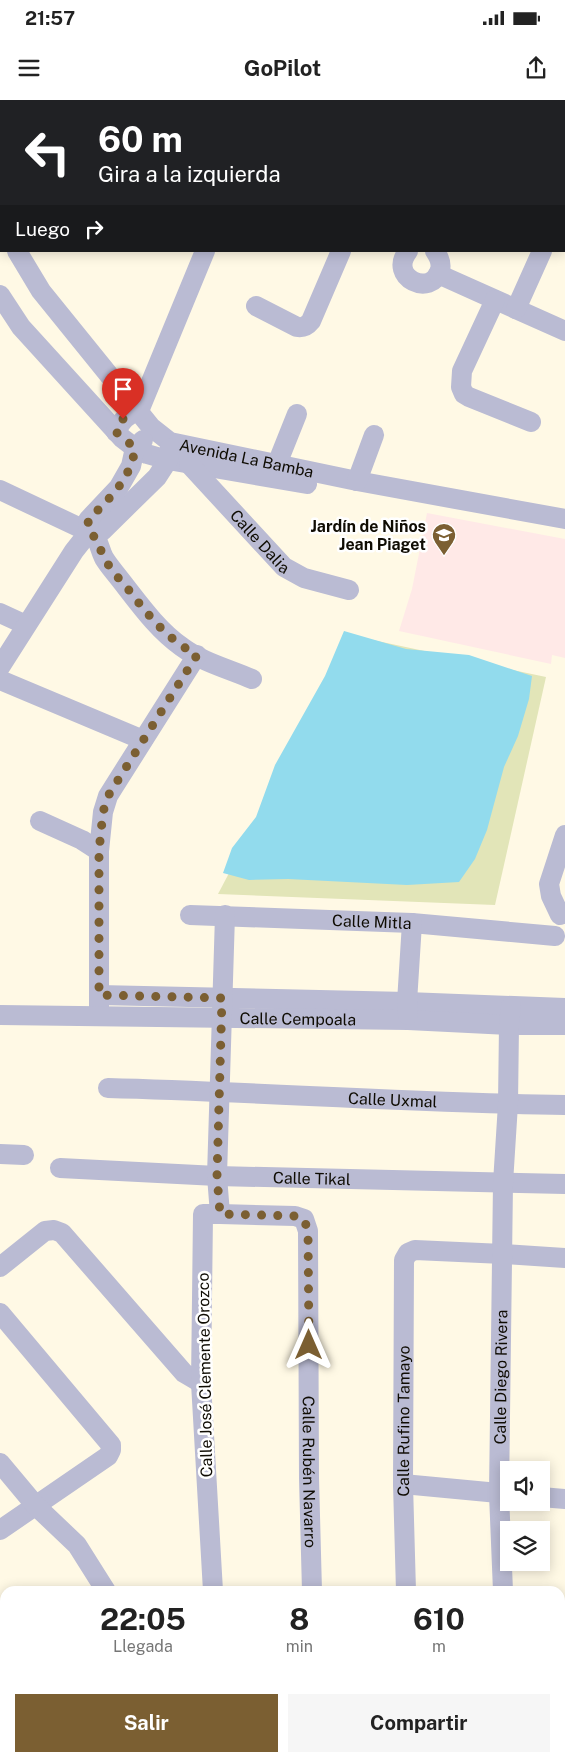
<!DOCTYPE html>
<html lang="es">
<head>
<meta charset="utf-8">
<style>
  :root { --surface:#fff; --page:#f6f6f6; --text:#222; --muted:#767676; --accent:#7b5f32 }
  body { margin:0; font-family:"Public Sans",sans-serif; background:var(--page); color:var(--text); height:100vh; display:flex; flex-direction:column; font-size:19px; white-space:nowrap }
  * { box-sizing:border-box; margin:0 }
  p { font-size:16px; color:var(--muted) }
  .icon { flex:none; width:28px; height:28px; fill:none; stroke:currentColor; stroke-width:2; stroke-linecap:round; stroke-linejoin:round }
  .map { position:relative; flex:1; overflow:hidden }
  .side { position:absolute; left:0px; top:1486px; width:565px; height:176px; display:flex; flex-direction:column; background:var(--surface); border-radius:15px 15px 0 0; box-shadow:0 2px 12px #0003 }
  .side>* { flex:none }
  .hud { position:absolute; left:0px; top:0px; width:565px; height:152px; box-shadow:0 2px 12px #0003; background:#202124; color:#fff; overflow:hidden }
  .buttons { position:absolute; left:500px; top:1361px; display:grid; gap:10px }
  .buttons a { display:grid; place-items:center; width:50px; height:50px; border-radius:0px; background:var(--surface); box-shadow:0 2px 12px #0003; font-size:25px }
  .pin { position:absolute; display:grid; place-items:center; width:42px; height:42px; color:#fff; margin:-51px -21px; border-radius:50% 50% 50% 0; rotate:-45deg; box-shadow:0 0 5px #0007 }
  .pin .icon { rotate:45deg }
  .me { position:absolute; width:55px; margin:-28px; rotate:0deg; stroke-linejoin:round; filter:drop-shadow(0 0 4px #0008) }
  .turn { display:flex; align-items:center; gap:18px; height:105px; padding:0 15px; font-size:22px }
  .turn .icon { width:65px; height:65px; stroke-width:2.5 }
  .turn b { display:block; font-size:35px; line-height:42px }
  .then { display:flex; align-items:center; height:48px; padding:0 15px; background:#0003; gap:10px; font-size:19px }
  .eta { display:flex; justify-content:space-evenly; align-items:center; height:85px; text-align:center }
  .eta b { font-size:30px; font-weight:700; line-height:35px }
  .action { display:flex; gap:10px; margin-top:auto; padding:10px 15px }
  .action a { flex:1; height:58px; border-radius:0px; background:var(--accent); color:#fff; font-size:20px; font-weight:700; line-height:58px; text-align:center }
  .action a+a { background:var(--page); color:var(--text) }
  .status { display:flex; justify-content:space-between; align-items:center; height:35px; padding:0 25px; background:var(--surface); direction:ltr }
  .status svg { height:14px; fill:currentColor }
  header { display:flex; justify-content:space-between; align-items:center; height:65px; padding:0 15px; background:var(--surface); font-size:22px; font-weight:700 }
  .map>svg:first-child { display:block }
  .education { fill:#ffe9e7 }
  .green { fill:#e2e5b8 }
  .water { fill:#92dbed }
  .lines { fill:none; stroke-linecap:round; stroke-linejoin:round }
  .minor { stroke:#babbd3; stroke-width:20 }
  .route { stroke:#7b5f32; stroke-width:9; stroke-dasharray:0 16.2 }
  .labels { text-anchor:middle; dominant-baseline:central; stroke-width:5; stroke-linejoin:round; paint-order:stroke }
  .street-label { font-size:16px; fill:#0f0c03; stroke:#fff }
  .poi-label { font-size:16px; font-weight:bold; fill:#0f0c03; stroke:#fff; text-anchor:end }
</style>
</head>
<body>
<div class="status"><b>21:57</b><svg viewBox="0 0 49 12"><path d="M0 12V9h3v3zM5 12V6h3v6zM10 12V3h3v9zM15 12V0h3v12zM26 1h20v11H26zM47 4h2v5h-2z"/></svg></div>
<header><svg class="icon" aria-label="menu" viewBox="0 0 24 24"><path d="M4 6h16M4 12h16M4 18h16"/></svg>GoPilot<svg class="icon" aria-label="share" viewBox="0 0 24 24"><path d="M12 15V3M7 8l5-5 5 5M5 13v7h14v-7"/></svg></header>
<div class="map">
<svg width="565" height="1662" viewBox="0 0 565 1662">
  <rect width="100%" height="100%" fill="#fff9e5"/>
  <path class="education" d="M427 413 565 439V558L552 555 551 564 399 531 412 489Z"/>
  <path class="green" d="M354 536 546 577 495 805 218 794Z"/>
  <path class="water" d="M344 531 406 549 469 555 532 576 529 599 518 636 504 667 487 730 475 759 459 782 407 785 288 779 249 780 223 773 232 748 256 717 275 665 325 576Z"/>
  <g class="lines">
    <g class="minor">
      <path d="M111 0 114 1"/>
      <path d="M19 1 20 0"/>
      <path d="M267 1 268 0"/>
      <path d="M501 1 502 0"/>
      <path d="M0 23 1 20"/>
      <path d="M0 46 1 43"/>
      <path d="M0 117 1 120"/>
      <path d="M564 129 565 130"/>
      <path d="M0 135H1"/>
      <path id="s1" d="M17 151 41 191 151 327 170 342 357 381 565 419"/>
      <path d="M408 151C387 178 432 198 440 170 442 163 439 157 435 151"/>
      <path d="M438 174 565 231"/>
      <path d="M0 195 21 227 122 338 135 348 147 354 168 360 307 384"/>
      <path d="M495 200 462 271 461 287 464 294 469 297 531 322"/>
      <path d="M256 206 297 227C303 228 307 226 311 221L341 151"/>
      <path d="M516 209 542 151"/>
      <path d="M116 332C121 321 127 314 139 311L205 151"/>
      <path id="s2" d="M189 364 284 467 304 478 349 490"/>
      <path d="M277 364 297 314"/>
      <path d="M357 381 374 335"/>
      <path d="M0 390 89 432C101 442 98 446 104 458 107 463 111 468 115 473 136 499 155 528 182 547 202 562 229 569 252 579"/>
      <path d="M89 432 102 431 157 377 168 360 170 348"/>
      <path d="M0 513 26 525"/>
      <path d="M0 567 74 451 89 432 88 420 119 387 131 366 135 348 143 340"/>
      <path d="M0 580 143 640"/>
      <path d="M40 721 82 740 99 751"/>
      <path id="s3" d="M190 815 412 823 555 836"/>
      <path d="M560 815 551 796 549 784 565 735"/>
      <path d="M99 895 407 902 565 908"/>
      <path d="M99 909V751L103 712 108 696 113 688 197 555"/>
      <path id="s4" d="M0 915 408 920 509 925H565"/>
      <path d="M408 915 407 902 412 823"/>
      <path id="s5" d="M108 988C261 992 413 1003 565 1005"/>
      <path d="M0 1054 24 1055"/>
      <path id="s6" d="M60 1068 217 1076 565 1084"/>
      <path id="s7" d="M220 1114 295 1116 304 1119 308 1131 309 1378 312 1491"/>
      <path d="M0 1167 45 1131 54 1130 62 1133 184 1273 201 1283"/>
      <path d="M0 1213 111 1345V1350L108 1356 0 1430"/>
      <path d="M0 1363 36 1406 77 1445 106 1491"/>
      <path d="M403 1384 509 1394"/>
      <path d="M541 1397 565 1399"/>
      <path d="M213 1491 201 1283 203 1114H220L217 1076 225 815"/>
      <path id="s8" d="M406 1491 403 1384 404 1160 408 1153 415 1150 503 1154 565 1158"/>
      <path id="s9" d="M503 1491 499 1394 503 1083 508 1004 509 925 511 906"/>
      <path d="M0 1532 5 1539"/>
      <path d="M560 1639 565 1640"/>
      <path d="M0 1643 5 1649"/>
      <path d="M21 1658V1662"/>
      <path d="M409 1658V1662"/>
      <path d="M510 1658V1662"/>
      <path d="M118 1662V1658"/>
      <path d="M216 1662 217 1658"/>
      <path d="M313 1662 314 1658"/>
    </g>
  </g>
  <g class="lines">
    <path class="route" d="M123 319 116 332 135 348C131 379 110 398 88 420L89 432C102 442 98 449 106 461 112 471 120 480 128 489 148 515 167 539 197 555L113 688 108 696 103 712 99 751V895L222 898 217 1076 220 1114 295 1116 304 1119 308 1131 309 1245"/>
  </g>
  <defs>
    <g id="school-pin" transform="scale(1.25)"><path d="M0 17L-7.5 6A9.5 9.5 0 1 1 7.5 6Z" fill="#7b5f32" stroke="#fff"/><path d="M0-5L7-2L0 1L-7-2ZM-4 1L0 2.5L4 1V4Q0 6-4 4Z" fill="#fff"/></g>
  </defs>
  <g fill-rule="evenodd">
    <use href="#school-pin" x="444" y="435"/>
  </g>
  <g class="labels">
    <g class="street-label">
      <text stroke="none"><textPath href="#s1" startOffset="324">Avenida La Bamba</textPath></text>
      <text stroke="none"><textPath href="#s2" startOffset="105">Calle Dalia</textPath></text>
      <text stroke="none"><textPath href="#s3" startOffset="182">Calle Mitla</textPath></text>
      <text stroke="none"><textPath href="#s4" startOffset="298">Calle Cempoala</textPath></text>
      <text stroke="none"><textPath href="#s5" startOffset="285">Calle Uxmal</textPath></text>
      <text stroke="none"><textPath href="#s6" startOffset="252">Calle Tikal</textPath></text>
      <text transform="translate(205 1275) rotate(-91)">Calle José Clemente Orozco</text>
      <text stroke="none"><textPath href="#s9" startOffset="214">Calle Diego Rivera</textPath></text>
      <text stroke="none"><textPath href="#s8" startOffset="170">Calle Rufino Tamayo</textPath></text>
      <text stroke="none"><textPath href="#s7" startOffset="338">Calle Rubén Navarro</textPath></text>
    </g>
    <g class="poi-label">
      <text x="426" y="426">Jardín de Niños<tspan x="426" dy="18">Jean Piaget</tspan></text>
    </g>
  </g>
</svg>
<div class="buttons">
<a><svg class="icon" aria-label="sound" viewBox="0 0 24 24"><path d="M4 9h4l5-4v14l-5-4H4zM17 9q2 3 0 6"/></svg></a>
<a><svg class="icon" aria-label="layers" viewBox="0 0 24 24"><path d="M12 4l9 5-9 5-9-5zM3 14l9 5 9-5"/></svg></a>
</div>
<div class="pin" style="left:123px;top:319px;background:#d93025"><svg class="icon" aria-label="arrive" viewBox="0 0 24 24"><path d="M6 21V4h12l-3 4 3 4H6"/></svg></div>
<svg class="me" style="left:309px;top:1245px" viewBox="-20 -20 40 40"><path d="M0-17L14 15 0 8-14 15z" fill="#7b5f32" stroke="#fff" stroke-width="4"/></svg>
<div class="hud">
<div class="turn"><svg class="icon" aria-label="left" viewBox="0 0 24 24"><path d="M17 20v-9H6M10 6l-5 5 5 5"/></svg><div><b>60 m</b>Gira a la izquierda</div></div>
<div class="then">Luego<svg class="icon" aria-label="right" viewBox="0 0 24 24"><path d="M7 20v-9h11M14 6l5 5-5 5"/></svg></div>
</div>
<section class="side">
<div class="eta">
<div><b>22:05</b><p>Llegada</p></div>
<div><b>8</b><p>min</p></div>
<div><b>610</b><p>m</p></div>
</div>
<div class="action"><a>Salir</a><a>Compartir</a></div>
</section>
</div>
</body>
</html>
